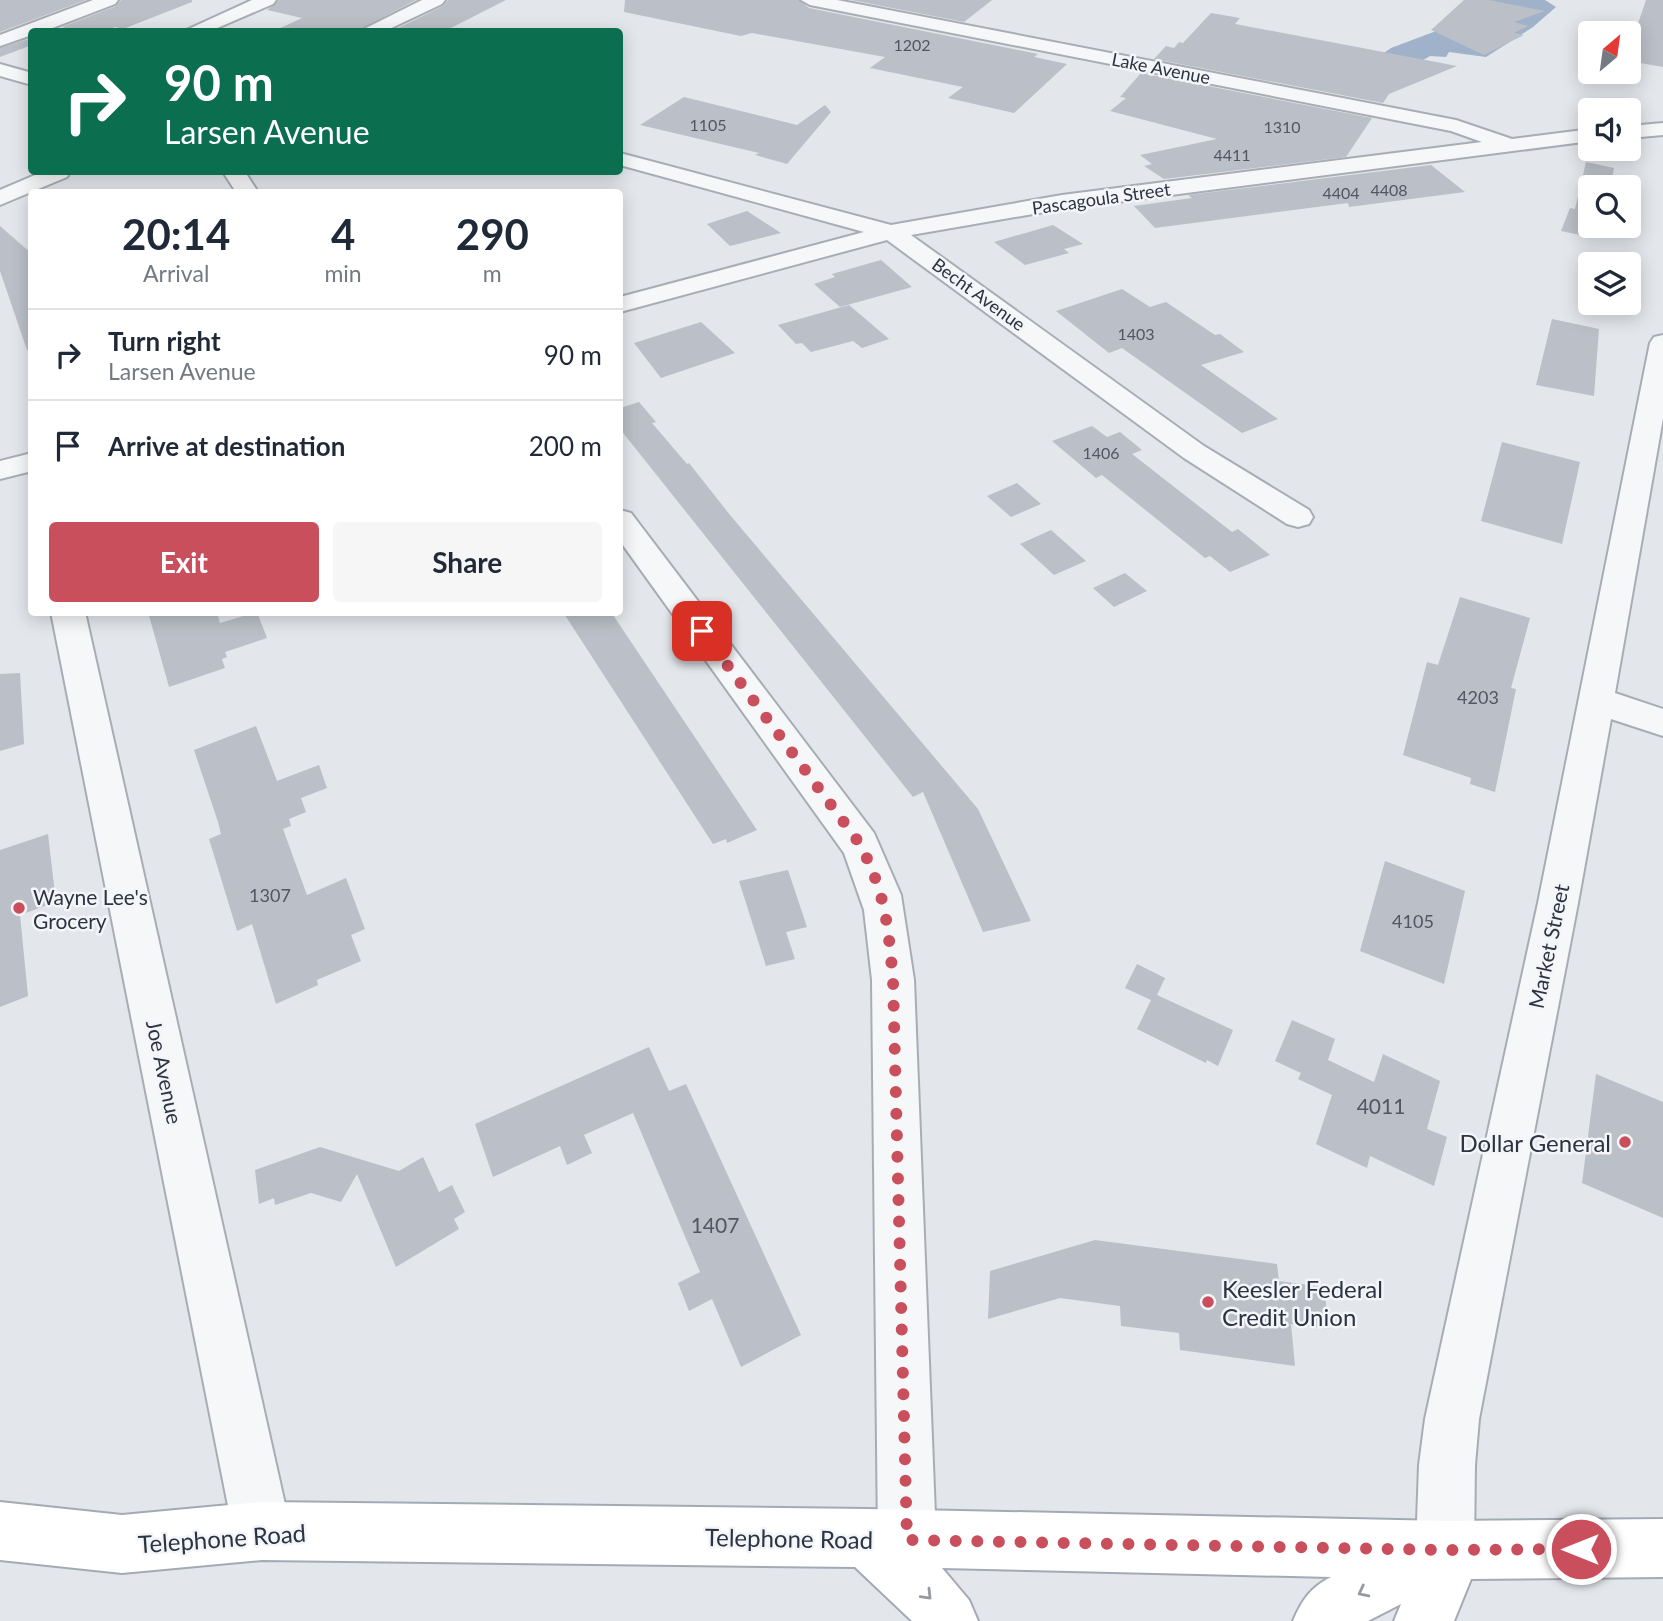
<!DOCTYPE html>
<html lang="en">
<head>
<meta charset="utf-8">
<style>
  :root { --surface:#fff; --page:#f6f6f7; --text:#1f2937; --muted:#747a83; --line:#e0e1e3; --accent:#c94f5c }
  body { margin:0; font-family:Lato,sans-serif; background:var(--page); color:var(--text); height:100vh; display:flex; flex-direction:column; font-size:26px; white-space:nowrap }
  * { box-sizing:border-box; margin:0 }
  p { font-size:23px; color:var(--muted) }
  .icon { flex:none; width:38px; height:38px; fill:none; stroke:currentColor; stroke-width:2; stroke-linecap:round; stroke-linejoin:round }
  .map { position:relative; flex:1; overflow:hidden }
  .sheet { position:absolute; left:28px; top:189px; width:595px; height:427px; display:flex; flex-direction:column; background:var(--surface); border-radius:7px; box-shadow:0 4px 18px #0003 }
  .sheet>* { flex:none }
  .guide { position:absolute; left:28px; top:28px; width:595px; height:147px; border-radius:7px; box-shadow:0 4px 18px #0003; background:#0b6e4f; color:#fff; overflow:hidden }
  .needle { width:46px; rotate:29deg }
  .fabs { position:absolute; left:1578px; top:21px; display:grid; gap:14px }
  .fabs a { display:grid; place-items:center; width:63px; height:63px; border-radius:7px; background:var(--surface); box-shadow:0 4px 18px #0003; font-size:35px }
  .pin { position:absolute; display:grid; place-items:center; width:60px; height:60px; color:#fff; margin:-30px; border-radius:14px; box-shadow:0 4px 10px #0006 }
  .me { position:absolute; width:77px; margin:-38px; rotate:270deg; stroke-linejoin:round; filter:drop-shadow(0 0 5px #0008) }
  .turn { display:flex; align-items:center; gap:24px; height:147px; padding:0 21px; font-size:32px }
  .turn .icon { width:91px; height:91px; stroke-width:2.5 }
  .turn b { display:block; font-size:49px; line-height:60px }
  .eta { display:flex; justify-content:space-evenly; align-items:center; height:119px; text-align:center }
  .eta b { font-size:42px; font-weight:700; line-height:49px }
  .primary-button { display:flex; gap:14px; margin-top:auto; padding:14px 21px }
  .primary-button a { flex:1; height:80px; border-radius:7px; background:var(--accent); color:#fff; font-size:28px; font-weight:700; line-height:80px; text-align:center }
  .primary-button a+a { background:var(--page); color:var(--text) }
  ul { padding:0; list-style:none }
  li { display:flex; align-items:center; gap:21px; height:91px; padding:0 21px; border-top:2px solid var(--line) }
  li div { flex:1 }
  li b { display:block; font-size:26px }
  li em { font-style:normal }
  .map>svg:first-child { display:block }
  .water { fill:#a0b2c9 }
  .building { fill:#bbbfc7 }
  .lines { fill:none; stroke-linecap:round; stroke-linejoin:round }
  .minor-casing { stroke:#a8adb5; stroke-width:4 }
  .major-casing { stroke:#a3aab6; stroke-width:4 }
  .minor { fill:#f6f7f9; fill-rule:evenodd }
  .major { fill:#fff; fill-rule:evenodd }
  .oneway { stroke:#9699a0 }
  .route { stroke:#c94f5c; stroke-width:12; stroke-dasharray:0 21.6 }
  .poi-dot { fill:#c94f5c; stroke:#f3f5f8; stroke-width:2.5 }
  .labels { text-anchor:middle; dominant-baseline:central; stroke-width:5; stroke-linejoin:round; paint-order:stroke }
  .far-number-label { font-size:16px; fill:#505663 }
  .far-street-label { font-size:18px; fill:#2c3342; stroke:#f3f5f8 }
  .number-label { font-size:18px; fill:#505663 }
  .poi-label { font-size:21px; fill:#2c3342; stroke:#f3f5f8; text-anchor:start }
  .street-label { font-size:21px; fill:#2c3342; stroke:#f3f5f8 }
  .near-number-label { font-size:21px; fill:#505663 }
  .near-poi-label { font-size:24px; fill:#2c3342; stroke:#f3f5f8; text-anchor:end }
  .near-street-label { font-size:24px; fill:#2c3342; stroke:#f3f5f8 }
</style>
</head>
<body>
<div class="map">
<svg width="1663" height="1621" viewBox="0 0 1663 1621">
  <rect width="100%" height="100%" fill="#e3e6eb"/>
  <path class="water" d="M1469 0H1545L1556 7 1533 27 1486 57 1449 52 1446 57 1430 56 1418 63 1381 55 1391 48 1468 19Z"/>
  <path class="building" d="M0 0H86L0 32Z
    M121 0H192V2L123 29 115 27 103 32H78L62 27 116 6Z
    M279 0H416L355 32H272L302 18 267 10Z
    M448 0H506L443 32H390L443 6Z
    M625 0H799L809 8 1038 54 1034 57 1067 64 1014 113 948 98 963 87 870 68 885 57 752 33 741 36 624 12Z
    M851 0H992L964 22Z
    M1464 0H1489L1545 11 1514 22 1528 26 1514 33 1524 35 1484 55 1431 30Z
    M1646 0H1663V67L1629 61V50Z
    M1211 13 1240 18 1235 24 1457 66 1389 94 1383 103 1154 59 1166 46 1174 48 1179 42 1183 43Z
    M32 38V45L0 57V48Z
    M1141 73 1372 118 1346 157 1164 179 1144 166 1152 164 1140 155 1217 139 1110 111 1126 98 1120 97Z
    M684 97 797 125 825 105 831 112 787 164 755 155 759 153 640 125Z
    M1586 162 1614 168 1611 184H1614L1613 187H1591V226H1599L1595 238 1561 231 1570 208 1575 209Z
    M1431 165 1465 192 1349 207 1348 203 1155 228 1134 206 1192 198 1188 195Z
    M747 211 781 233 730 246 707 224Z
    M1053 225 1083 244 1064 249 1069 253 1025 265 994 242Z
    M0 226 32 254V349L27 350 0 271Z
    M881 260 912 287 840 307 814 284 835 277 832 274Z
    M1122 289 1150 307 1166 302 1215 335 1220 334 1244 352 1201 365 1278 419 1242 433 1122 348 1109 353 1056 311Z
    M849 305 889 339 862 348 853 341 811 352 802 343 796 344 778 325Z
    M1552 319 1599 329 1594 396 1536 385Z
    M701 322 735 353 661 378 634 343Z
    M639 402 656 422 652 423 687 464 689 463 730 515 978 809 1031 921 983 932 923 792 913 797 620 429V408Z
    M1092 426 1107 437 1120 432 1142 450 1132 454 1232 532 1238 529 1270 555 1230 572 1210 556 1205 558 1102 475 1096 478 1052 441Z
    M1502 442 1580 462 1562 544 1481 521Z
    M1017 483 1041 504 1011 517 987 496Z
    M1051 530 1086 561 1054 575 1020 544Z
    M1125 573 1147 591 1114 607 1093 588Z
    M1460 597 1530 618 1511 688 1516 689 1495 792 1470 784 1471 778 1403 755 1427 662 1438 665Z
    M148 612H217L220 623 257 612 267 638 225 652 227 657 222 659 225 668 169 687Z
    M563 612H611L757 830 727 843 726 839 713 844Z
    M20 673 24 744 0 751V674Z
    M256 726 277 781 319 765 327 788 301 798 306 812 289 819 291 826 283 829 307 895 346 878 365 929 351 935 361 961 317 980 318 985 276 1004 252 924 237 931 209 839 221 834 218 822 194 750Z
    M48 834 56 902 20 915 28 996 0 1007V850Z
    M1385 861 1465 891 1444 984 1360 951Z
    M788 870 807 927 786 932 795 959 766 966 739 881Z
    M1137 964 1165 978 1157 995 1233 1030 1218 1066 1207 1060 1206 1063 1137 1029 1151 1000 1125 988Z
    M1292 1020 1335 1039 1328 1060 1374 1082 1383 1054 1440 1081 1427 1129 1447 1137 1434 1186 1370 1156 1367 1168 1316 1144 1332 1095 1298 1079 1301 1073 1275 1061Z
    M649 1047 669 1091 686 1084 801 1335 741 1367 712 1299 689 1311 678 1283 700 1272 633 1113 584 1135 592 1153 567 1165 560 1146 493 1177 475 1124Z
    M1596 1074 1663 1102V1218L1582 1183Z
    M320 1147 399 1171 423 1157 439 1192 452 1185 465 1212 454 1219 459 1229 396 1267 357 1174 341 1202 311 1193 275 1205 274 1198 259 1204 255 1170Z
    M1095 1240 1277 1264 1279 1281 1324 1287 1329 1329 1291 1324 1295 1366 1180 1350 1179 1333 1121 1326 1120 1306 1060 1298 988 1319 990 1271Z"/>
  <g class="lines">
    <g class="minor-casing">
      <path id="minor" d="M93 0H118L115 4 42 32H32V35L0 46V35Z
        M252 0H276L273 4 208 32H182Z
        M422 0H445L442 4 383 32H358Z
        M801 0H837L1456 120 1512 139 1591 129V141L1062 209 911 235 1204 446 1309 510 1313 517 1309 524 1298 527 1287 524 1184 458 887 240 620 312V297L864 232 620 165V153L891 225 1062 195 1482 142 1451 131 810 5Z
        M0 64 32 73V85L0 76Z
        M1663 123V135L1629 138V126Z
        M42 172H70L67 177 0 205V190Z
        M223 172H245L258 192H236Z
        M1663 335V418L1615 693 1663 709V736L1611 719 1578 903 1479 1419 1475 1465 1474 1550 1465 1570 1445 1579 1425 1570 1416 1550 1419 1465 1425 1419 1538 903 1650 343 1654 337Z
        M32 453V471L0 479V461Z
        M620 510 631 513 874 833 901 895 914 980 936 1540 927 1560 907 1569 887 1560 878 1540 872 980 864 910 844 853 620 541Z
        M51 612H85L291 1531 282 1551 262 1560 242 1551 233 1531Z"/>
    </g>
    <g class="major-casing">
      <path id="major" d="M0 1502 122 1515 262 1502 867 1509 1445 1521 1663 1519V1577L1471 1579 1454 1621H1394L1401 1604 1368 1621H1293C1302 1600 1311 1587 1331 1577L942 1568 969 1600 978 1621H912L855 1567 262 1560 122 1573 0 1560Z"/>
    </g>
    <use href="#minor" class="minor"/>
    <use href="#major" class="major"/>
  </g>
  <defs><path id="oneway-chevron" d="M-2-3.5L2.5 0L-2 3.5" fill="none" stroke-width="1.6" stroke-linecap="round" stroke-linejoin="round" transform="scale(1.75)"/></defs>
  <g class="oneway">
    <use href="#oneway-chevron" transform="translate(1363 1592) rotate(153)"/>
    <use href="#oneway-chevron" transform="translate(927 1595) rotate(46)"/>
  </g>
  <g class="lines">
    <path class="route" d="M702 631 860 844C886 895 888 925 893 980L907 1540 1445 1550 1581 1549"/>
  </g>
  <g class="poi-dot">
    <circle cx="19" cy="908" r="7"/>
    <circle cx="1625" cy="1142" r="7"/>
    <circle cx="1208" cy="1302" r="7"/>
  </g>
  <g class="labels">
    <g class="far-number-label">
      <text x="912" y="44">1202</text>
      <text x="708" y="124">1105</text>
      <text x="1282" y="126">1310</text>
      <text x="1232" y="154">4411</text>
      <text x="1389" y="189">4408</text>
      <text x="1341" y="192">4404</text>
      <text x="1136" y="333">1403</text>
      <text x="1101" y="452">1406</text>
    </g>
    <g class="far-street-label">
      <text transform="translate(1161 68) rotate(11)">Lake Avenue</text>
      <text transform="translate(1101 198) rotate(-8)">Pascagoula Street</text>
      <text transform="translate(979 294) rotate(36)">Becht Avenue</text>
    </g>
    <g class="number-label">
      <text x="1478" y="697">4203</text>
      <text x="270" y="895">1307</text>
      <text x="1413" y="921">4105</text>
    </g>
    <g class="poi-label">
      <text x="33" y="896">Wayne Lee's<tspan x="33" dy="24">Grocery</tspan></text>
    </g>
    <g class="street-label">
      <text transform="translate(1548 946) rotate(-78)">Market Street</text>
      <text transform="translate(165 1072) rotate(78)">Joe Avenue</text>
    </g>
    <g class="near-number-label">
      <text x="1381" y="1105">4011</text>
      <text x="715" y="1224">1407</text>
    </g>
    <g class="near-poi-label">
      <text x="1611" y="1142">Dollar General</text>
      <text x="1222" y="1288" text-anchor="start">Keesler Federal<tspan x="1222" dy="28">Credit Union</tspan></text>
    </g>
    <g class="near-street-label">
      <text transform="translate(222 1538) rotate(-4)">Telephone Road</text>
      <text transform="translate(789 1538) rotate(1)">Telephone Road</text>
    </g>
  </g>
</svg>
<div class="fabs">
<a><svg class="needle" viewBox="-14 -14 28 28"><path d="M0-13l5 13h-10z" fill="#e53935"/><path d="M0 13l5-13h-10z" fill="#747a83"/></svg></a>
<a><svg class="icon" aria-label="sound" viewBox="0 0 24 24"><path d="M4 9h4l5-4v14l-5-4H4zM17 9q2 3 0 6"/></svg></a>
<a><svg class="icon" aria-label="search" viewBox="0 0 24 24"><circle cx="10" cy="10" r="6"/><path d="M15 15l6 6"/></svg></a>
<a><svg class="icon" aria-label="layers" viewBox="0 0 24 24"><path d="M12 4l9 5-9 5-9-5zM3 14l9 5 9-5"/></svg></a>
</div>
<div class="pin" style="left:702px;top:631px;background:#d93025"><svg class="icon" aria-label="arrive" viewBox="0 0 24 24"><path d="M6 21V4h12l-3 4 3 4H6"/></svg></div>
<svg class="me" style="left:1581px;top:1549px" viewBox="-20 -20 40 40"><circle r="17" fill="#c94f5c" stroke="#fff" stroke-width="3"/><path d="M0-11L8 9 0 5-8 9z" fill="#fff"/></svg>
<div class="guide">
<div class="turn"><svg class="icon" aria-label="right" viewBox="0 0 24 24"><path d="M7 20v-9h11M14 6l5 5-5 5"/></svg><div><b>90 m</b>Larsen Avenue</div></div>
</div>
<section class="sheet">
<div class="eta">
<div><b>20:14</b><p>Arrival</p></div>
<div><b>4</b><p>min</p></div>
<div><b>290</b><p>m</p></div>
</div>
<ul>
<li><svg class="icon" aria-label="right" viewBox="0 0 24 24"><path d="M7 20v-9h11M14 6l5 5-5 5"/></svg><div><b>Turn right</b><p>Larsen Avenue</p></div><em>90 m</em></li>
<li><svg class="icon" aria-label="arrive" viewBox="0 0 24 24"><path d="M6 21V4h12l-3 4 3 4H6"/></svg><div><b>Arrive at destination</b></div><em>200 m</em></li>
</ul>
<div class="primary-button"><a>Exit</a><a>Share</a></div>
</section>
</div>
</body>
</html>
